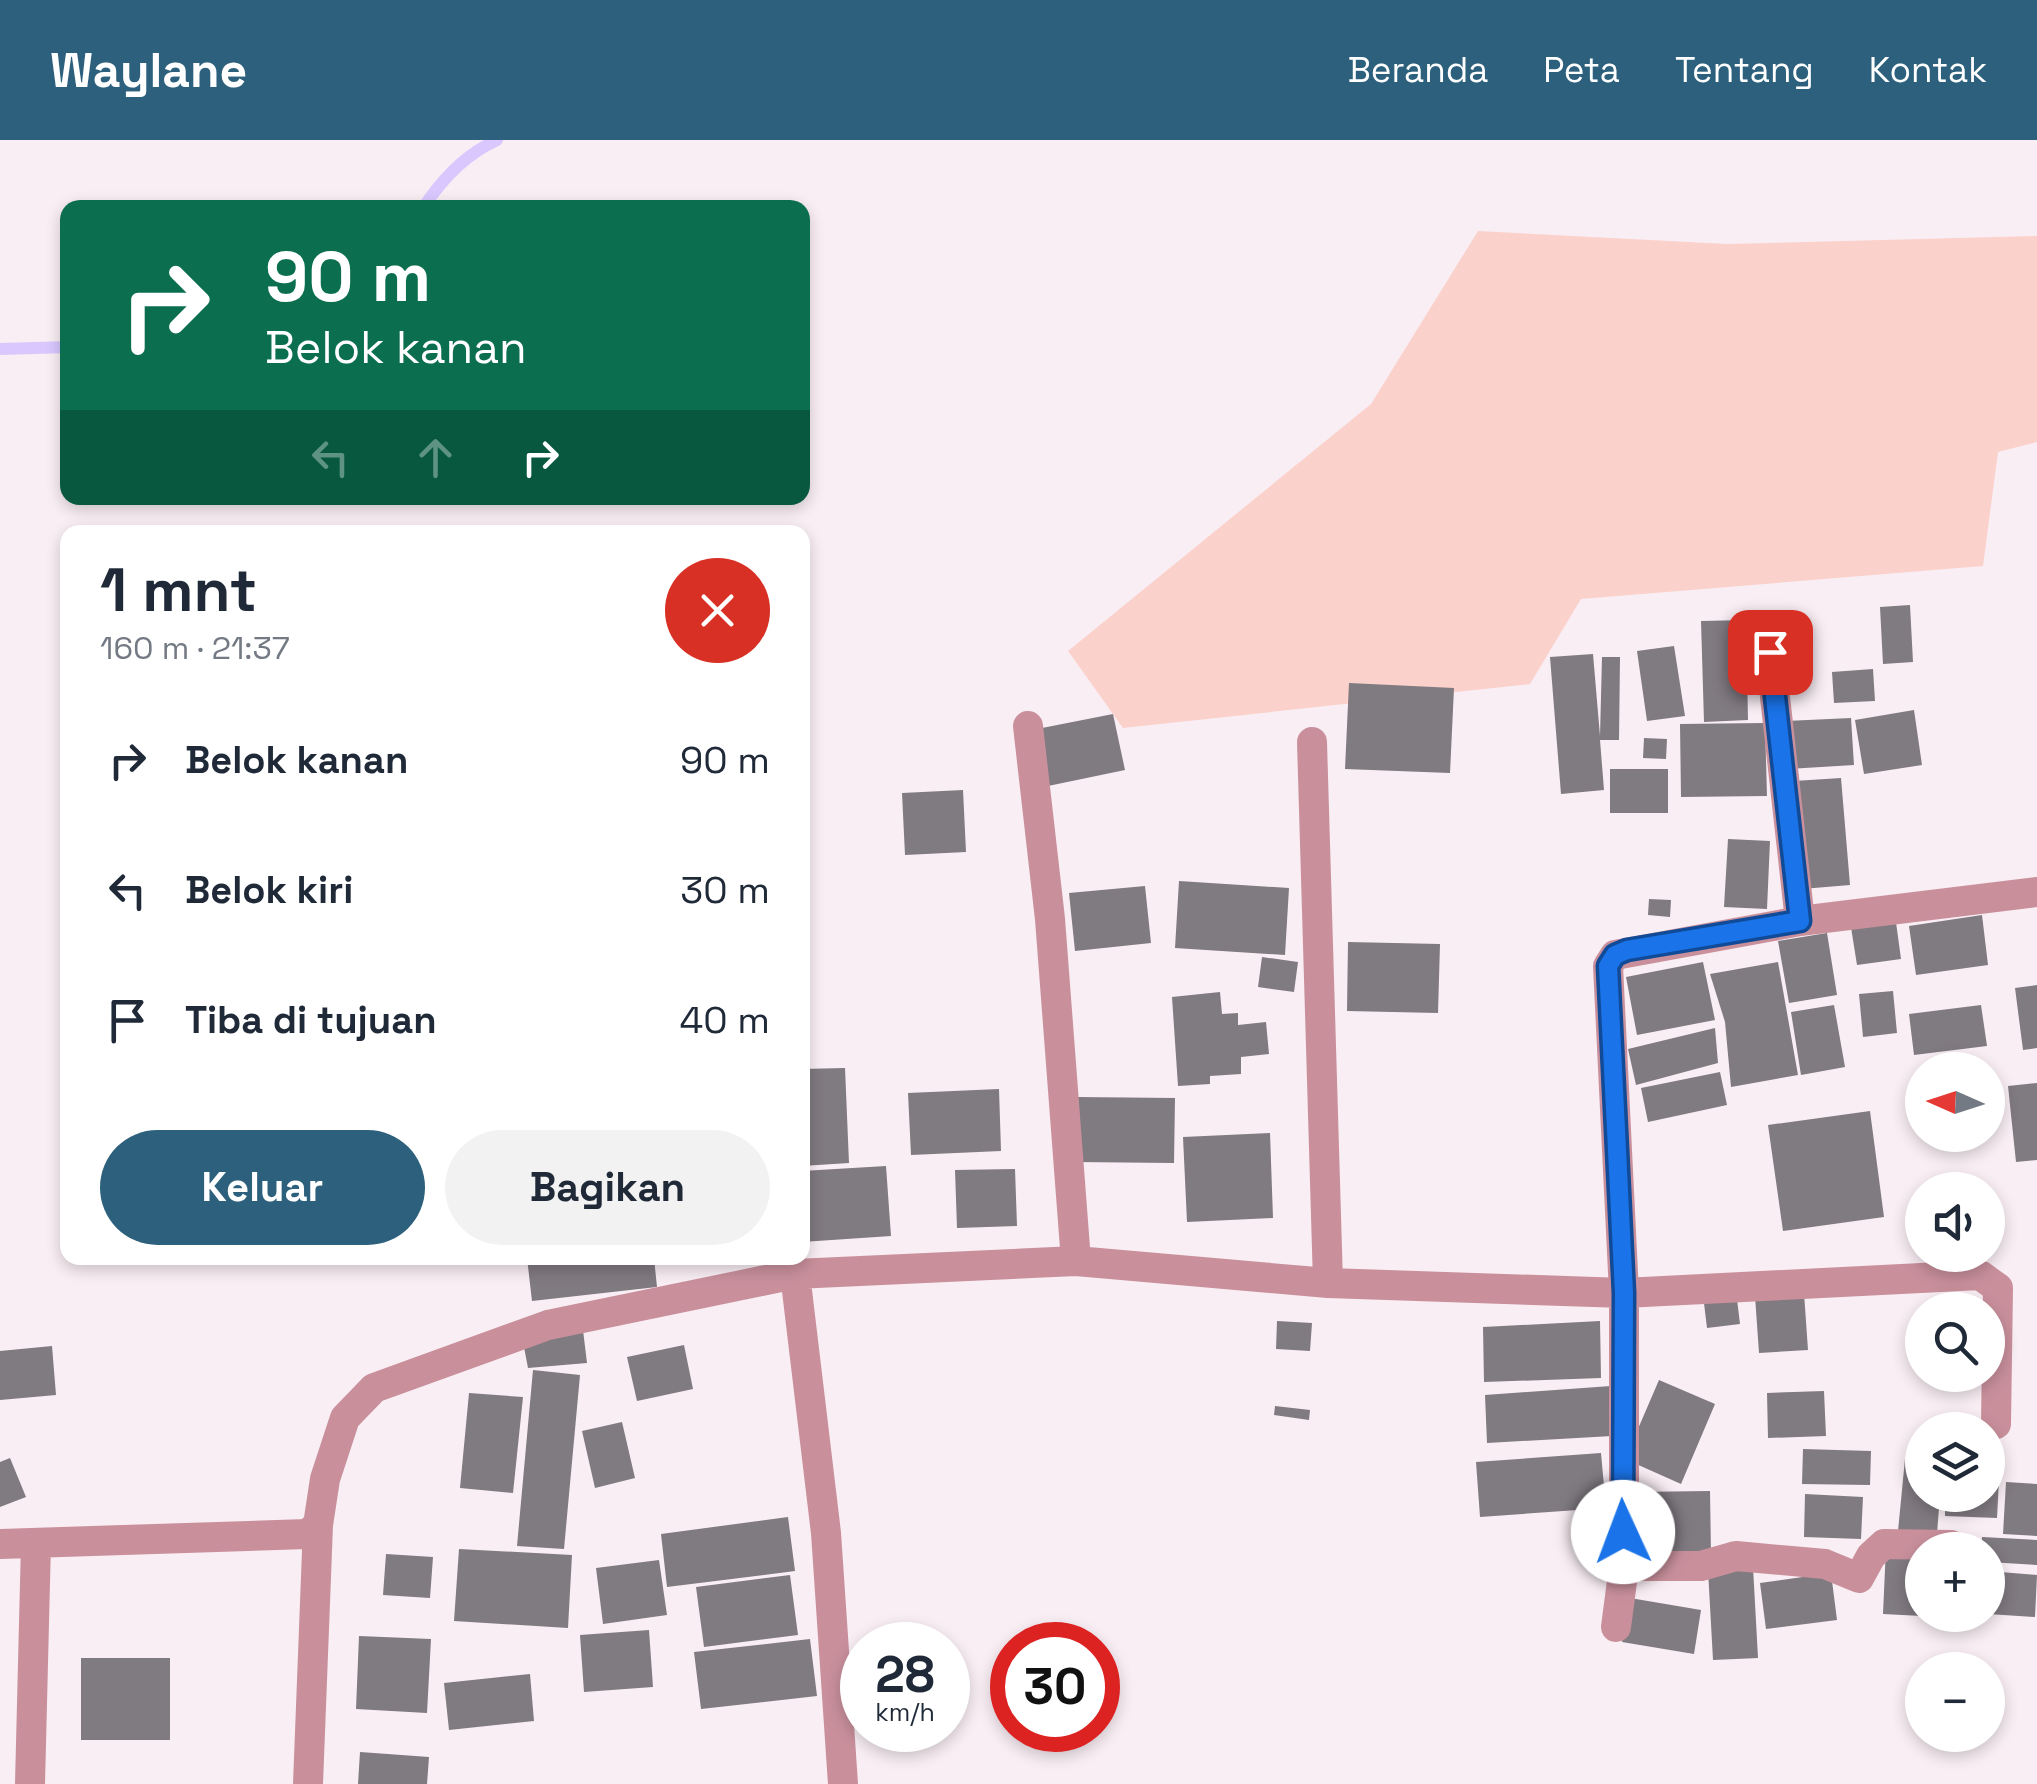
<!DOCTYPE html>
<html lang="id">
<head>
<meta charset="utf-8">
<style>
  :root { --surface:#fff; --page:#f2f2f3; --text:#1f2937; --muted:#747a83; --accent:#2c607c }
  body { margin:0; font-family:"Space Grotesk",sans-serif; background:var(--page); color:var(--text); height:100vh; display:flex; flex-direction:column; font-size:38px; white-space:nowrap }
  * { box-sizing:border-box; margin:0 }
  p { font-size:32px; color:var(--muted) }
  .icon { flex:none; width:55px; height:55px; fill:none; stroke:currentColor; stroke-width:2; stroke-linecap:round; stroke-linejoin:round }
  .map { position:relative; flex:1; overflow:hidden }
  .side { position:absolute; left:60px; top:385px; width:750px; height:740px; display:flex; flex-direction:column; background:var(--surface); border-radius:20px; box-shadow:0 5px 15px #0003 }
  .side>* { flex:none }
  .banner { position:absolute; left:60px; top:60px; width:750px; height:305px; border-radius:20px; box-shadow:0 5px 15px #0003; background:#0b6e4f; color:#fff; overflow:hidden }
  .needle { width:65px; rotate:273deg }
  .buttons { position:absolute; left:1905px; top:912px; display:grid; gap:20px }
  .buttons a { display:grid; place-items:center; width:100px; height:100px; border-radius:50%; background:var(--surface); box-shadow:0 5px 15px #0003; font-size:50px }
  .speed { position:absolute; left:840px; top:1482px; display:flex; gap:20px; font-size:50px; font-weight:700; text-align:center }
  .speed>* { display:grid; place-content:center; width:130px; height:130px; border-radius:50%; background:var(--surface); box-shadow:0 5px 15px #0003; line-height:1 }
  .speed small { font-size:25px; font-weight:400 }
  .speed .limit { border:15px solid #d22; background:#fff; color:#111 }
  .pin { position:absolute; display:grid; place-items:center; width:85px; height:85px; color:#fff; margin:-42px; border-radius:20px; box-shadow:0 5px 15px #0006 }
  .me { position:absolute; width:110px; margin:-55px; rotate:358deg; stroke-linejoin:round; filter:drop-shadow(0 0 8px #0008) }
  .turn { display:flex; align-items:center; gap:35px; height:210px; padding:0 40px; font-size:45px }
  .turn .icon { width:130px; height:130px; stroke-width:2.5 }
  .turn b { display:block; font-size:70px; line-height:85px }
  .lanes { display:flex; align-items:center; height:95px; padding:0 40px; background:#0003; justify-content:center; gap:50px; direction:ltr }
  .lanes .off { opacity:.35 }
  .round { display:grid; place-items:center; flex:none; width:105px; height:105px; border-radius:52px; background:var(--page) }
  .head { display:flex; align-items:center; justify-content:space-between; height:170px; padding:0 40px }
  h1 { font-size:60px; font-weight:700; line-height:75px }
  .action { display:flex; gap:20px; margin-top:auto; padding:20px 40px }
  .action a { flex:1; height:115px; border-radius:60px; background:var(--accent); color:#fff; font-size:40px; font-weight:700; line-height:115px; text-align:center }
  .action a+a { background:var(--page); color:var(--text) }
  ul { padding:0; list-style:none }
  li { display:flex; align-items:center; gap:30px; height:130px; padding:0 40px }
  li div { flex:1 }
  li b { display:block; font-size:38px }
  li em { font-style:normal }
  header { display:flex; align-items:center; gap:60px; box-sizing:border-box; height:140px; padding:0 50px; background:var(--accent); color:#fff }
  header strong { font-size:48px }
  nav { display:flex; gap:55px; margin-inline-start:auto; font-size:35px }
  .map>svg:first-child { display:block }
  .green { fill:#fbd1cb }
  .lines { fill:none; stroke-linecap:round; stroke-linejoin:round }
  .stream { stroke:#d9c7fe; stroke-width:12 }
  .building { fill:#807a81 }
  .street { stroke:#c9909c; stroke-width:30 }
  .route-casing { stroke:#114b97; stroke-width:25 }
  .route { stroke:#1a73e8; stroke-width:18 }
</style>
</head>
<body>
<header>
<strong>Waylane</strong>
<nav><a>Beranda</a><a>Peta</a><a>Tentang</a><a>Kontak</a></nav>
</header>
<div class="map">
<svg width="2037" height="1644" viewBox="0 0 2037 1644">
  <rect width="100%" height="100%" fill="#f9eef4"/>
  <path class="green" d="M1478 91 1727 104 2037 96V302L1998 312 1983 426 1581 459 1530 544 1123 588 1068 511 1371 264Z"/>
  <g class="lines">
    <path class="stream" d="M423 68C442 39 466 14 497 0
      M0 209 68 207"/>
  </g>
  <path class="building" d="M1910 465 1913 522 1883 524 1880 467Z
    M1746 480 1748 580 1704 582 1701 481Z
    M1674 506 1685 576 1647 581 1637 511Z
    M1593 514 1600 596 1602 517H1620L1619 600H1600L1604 650 1561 654 1550 517Z
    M1873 529 1875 561 1834 563 1832 532Z
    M1349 543 1454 548 1450 633 1345 629Z
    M1914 570 1922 625 1864 634 1855 580Z
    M1113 574 1125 630 1048 646 1037 589Z
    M1851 578 1854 625 1788 629 1786 581Z
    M1765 583 1767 656 1681 657 1680 584Z
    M1644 598 1667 599 1666 619 1643 618Z
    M1610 629H1668V673H1610Z
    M1841 638 1850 745 1802 749 1794 641Z
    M963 650 966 712 905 715 902 653Z
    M1728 699 1770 701 1767 769 1724 767Z
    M1179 741 1289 748 1285 815 1175 808Z
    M1145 746 1151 803 1075 811 1069 753Z
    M1649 759 1671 760 1670 777 1648 775Z
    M1895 775 1901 819 1857 825 1850 781Z
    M1982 775 1988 825 1916 835 1909 786Z
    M1827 793 1837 855 1789 863 1778 801Z
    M1348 802 1440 804 1438 873 1347 871Z
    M1262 817 1298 822 1294 852 1258 847Z
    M1703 822 1715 880 1637 895 1626 837Z
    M1778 822 1798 935 1731 947 1725 882 1710 834Z
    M2037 845V908L2023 910 2015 848Z
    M1893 851 1897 893 1863 897 1859 854Z
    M1220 852 1222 874 1238 873V885L1266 882 1269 914 1241 917V934L1210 936V944L1178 946 1172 857Z
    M1834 865 1845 927 1801 935 1791 872Z
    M1981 865 1987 906 1914 915 1909 874Z
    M1715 888 1718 923 1636 945 1628 909Z
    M845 928 849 1023 802 1026V929Z
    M1720 932 1727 965 1648 982 1641 948Z
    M2037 943V1020L2016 1022 2008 946Z
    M999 949 1001 1011 911 1015 908 953Z
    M1077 957 1175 958 1174 1023 1075 1022Z
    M1870 971 1884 1077 1783 1091 1768 985Z
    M1270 993 1273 1078 1187 1082 1183 997Z
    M886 1026 891 1096 802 1102V1031Z
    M1015 1029 1017 1086 957 1088 955 1030Z
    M527 1118H654L657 1147 532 1161Z
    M1736 1151 1740 1184 1707 1188 1703 1155Z
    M1804 1153 1808 1210 1759 1213 1755 1156Z
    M1277 1181 1312 1183 1310 1211 1276 1209Z
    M1600 1181 1601 1238 1484 1242 1483 1187Z
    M583 1190 587 1223 528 1228 523 1202Z
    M684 1205 693 1249 637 1261 627 1217Z
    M52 1206 56 1255 0 1260V1211Z
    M533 1230 580 1235 564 1409 517 1406Z
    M1659 1240 1715 1264 1681 1344 1625 1319Z
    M1611 1246 1612 1296 1487 1303 1485 1255Z
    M1824 1251 1826 1296 1768 1298 1767 1253Z
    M469 1253 523 1257 513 1353 460 1348Z
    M1275 1266 1310 1270 1309 1280 1274 1275Z
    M622 1282 635 1338 595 1348 582 1291Z
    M1803 1309 1871 1311 1870 1345 1802 1344Z
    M1601 1313 1606 1368 1480 1377 1476 1322Z
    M10 1318 26 1357 0 1367V1322Z
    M1905 1319 1922 1321V1355H1940L1937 1394 1898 1391Z
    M1988 1320 2000 1321 1997 1378 1945 1376V1355H1988Z
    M2006 1342 2037 1344V1396L2003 1394Z
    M1710 1351 1711 1415H1633V1352Z
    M1805 1354 1863 1357 1861 1399 1804 1397Z
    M788 1377 795 1431 667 1447 661 1394Z
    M1982 1397 2037 1400V1425L1988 1422V1410H1981Z
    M1886 1407 1922 1409V1476L1883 1474Z
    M459 1409 572 1415 568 1488 454 1481Z
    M386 1414 433 1417 430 1458 383 1455Z
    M659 1420 667 1475 603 1484 596 1428Z
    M1753 1427 1758 1518 1713 1520 1708 1430Z
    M1988 1431 2037 1435 2035 1477 1988 1474Z
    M1831 1433 1837 1480 1766 1489 1760 1443Z
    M790 1435 798 1495 704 1507 696 1447Z
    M1630 1458 1701 1470 1694 1514 1622 1502Z
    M649 1490 653 1547 584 1552 580 1495Z
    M359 1496 431 1499 427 1573 356 1569Z
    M810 1499 817 1556 701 1569 694 1512Z
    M81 1518H170V1600H81Z
    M530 1534 534 1581 449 1590 444 1543Z
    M360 1612 429 1617 427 1644H358Z"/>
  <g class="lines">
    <path class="street" d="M1770 512 1800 781
      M1312 602 1328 1143
      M1076 1121 1328 1143 1624 1153 1608 826 1615 815 1800 781 2037 752
      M795 1134 826 1393 843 1644
      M0 1404 307 1394 318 1385 325 1339 345 1278 374 1248 548 1185 795 1134 1076 1121 1050 779 1028 586
      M1624 1426H1701L1736 1416 1825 1424 1859 1438 1871 1416 1884 1404 1951 1405
      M1616 1487 1624 1426V1153L1980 1135 1998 1148 1996 1284
      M30 1644 36 1403
      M308 1644 318 1385"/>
  </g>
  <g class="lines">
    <g class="route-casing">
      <path id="route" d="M1623 1392 1624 1153 1608 826 1615 815 1627 810 1800 781 1770 512"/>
    </g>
    <use href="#route" class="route"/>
  </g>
</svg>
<div class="buttons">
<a><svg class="needle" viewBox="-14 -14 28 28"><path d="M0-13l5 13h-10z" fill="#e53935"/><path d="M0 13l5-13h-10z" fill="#747a83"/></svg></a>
<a><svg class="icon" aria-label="sound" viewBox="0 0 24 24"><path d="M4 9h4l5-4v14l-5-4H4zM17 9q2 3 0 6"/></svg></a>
<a><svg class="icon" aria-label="search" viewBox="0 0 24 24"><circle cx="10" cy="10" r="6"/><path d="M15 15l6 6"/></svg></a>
<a><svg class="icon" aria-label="layers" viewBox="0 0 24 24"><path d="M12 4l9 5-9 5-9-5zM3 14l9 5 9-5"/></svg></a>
<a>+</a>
<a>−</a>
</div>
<div class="speed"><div>28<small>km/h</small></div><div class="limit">30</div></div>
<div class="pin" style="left:1770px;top:512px;background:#d93025"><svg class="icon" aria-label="arrive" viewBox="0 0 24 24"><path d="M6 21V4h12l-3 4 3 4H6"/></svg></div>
<svg class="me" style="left:1623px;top:1392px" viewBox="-20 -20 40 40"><circle r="19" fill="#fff"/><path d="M0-13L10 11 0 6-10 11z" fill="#1a73e8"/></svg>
<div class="banner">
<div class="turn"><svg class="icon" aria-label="right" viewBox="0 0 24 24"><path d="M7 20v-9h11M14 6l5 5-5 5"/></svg><div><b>90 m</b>Belok kanan</div></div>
<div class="lanes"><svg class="icon off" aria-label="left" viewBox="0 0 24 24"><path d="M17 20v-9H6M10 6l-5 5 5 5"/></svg><svg class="icon off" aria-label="ahead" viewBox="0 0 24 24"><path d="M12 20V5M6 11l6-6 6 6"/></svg><svg class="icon" aria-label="right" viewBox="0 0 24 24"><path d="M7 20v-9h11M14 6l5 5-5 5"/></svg></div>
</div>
<section class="side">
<div class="head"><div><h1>1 mnt</h1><p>160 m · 21:37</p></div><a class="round" style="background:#d93025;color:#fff"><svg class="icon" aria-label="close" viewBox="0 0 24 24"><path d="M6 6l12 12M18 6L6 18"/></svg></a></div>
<ul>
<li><svg class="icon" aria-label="right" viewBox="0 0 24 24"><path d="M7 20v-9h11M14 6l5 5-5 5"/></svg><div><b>Belok kanan</b></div><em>90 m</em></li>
<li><svg class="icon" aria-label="left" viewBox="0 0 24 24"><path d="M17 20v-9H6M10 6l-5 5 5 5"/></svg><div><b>Belok kiri</b></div><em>30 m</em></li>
<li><svg class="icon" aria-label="arrive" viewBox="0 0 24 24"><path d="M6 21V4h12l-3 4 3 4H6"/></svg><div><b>Tiba di tujuan</b></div><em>40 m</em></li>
</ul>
<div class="action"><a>Keluar</a><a>Bagikan</a></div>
</section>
</div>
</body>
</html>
